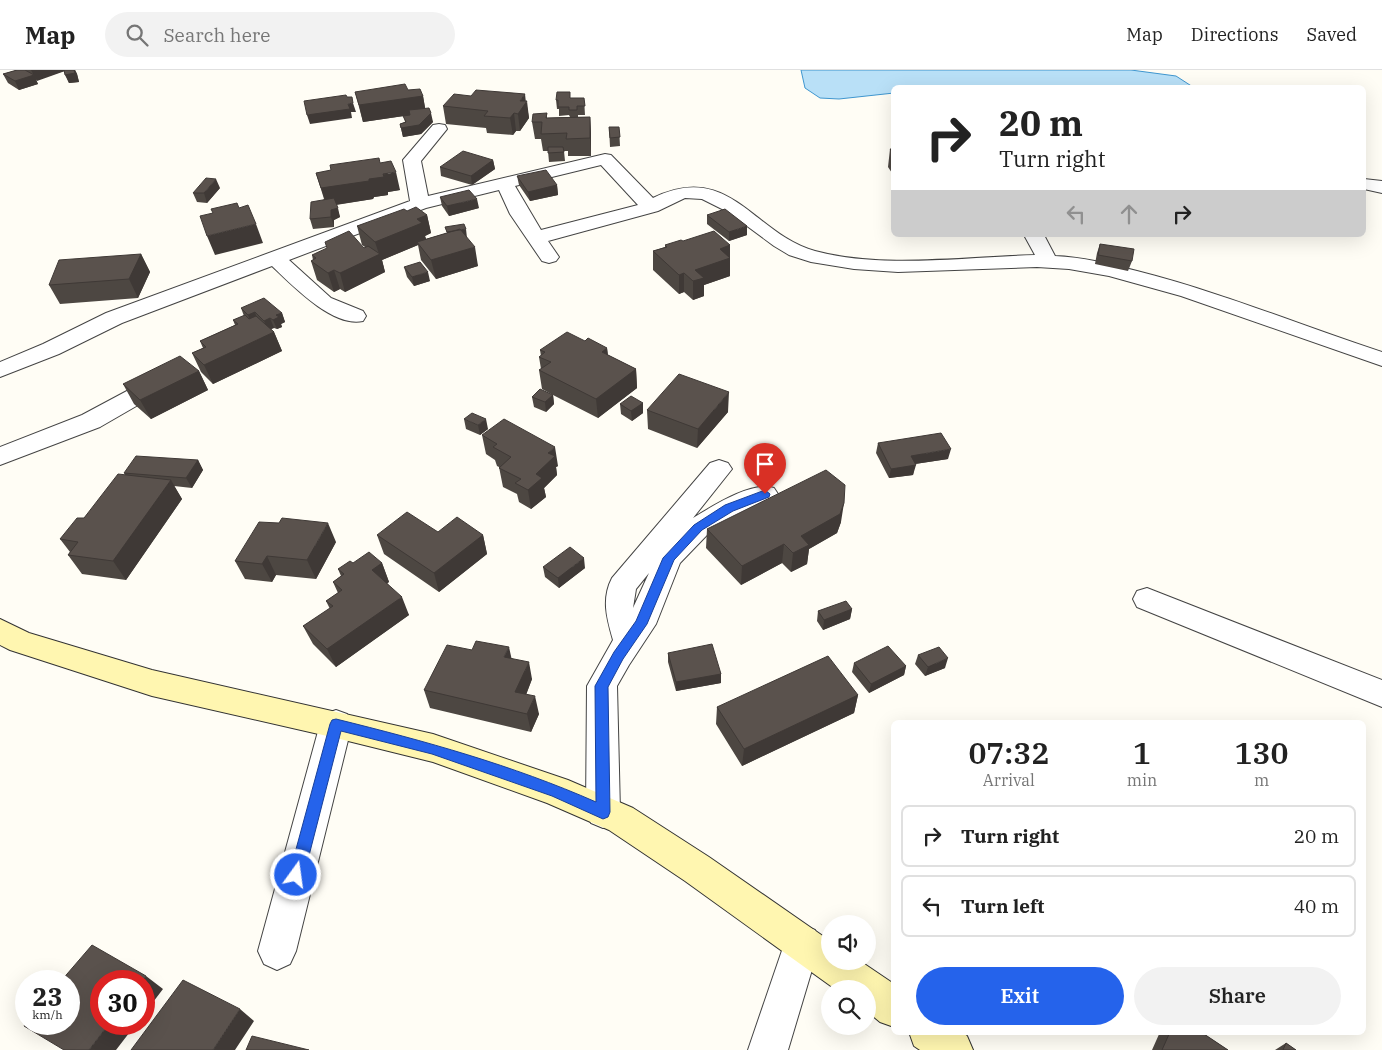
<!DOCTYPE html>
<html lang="en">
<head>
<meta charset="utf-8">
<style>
  :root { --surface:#fff; --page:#f2f2f2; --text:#222; --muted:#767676; --line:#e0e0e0; --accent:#2563eb }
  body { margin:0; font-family:"IBM Plex Serif",serif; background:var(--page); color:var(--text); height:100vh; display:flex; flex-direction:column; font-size:19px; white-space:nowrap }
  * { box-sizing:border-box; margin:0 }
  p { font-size:16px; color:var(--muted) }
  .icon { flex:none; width:28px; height:28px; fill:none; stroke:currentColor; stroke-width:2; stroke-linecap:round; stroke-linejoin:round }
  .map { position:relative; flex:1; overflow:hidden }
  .sheet { position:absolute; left:891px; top:650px; width:475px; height:315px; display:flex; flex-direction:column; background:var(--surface); border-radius:8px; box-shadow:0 5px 20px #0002 }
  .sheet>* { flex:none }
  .banner { position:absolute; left:891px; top:15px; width:475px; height:152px; border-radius:8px; box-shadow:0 5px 20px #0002; background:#fff; color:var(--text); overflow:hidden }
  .tools { position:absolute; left:821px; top:845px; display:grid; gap:10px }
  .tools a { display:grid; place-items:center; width:55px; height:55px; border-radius:50%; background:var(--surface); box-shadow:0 5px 20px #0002; font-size:25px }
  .speed { position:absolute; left:15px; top:900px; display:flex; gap:10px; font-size:25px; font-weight:700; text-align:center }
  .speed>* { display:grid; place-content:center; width:65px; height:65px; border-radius:50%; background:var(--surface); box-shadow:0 5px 20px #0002; line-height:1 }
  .speed small { font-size:12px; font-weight:400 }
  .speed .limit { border:8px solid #d22; background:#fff; color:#111 }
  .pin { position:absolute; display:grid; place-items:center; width:42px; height:42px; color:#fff; margin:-51px -21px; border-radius:50% 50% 50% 0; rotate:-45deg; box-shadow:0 0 5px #0007 }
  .pin .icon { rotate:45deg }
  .me { position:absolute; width:55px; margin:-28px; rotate:14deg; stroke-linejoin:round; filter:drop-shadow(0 0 4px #0008) }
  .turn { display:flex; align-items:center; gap:18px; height:105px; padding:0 25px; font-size:22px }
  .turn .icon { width:65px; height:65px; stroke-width:2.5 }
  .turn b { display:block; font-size:35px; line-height:42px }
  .lanes { display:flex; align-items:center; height:48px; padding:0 25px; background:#0003; justify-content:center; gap:25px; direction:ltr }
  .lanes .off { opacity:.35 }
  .eta { display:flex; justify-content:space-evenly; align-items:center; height:85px; text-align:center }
  .eta b { font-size:30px; font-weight:600; line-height:35px }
  .primary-button { display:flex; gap:10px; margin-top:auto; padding:10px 25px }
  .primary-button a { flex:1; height:58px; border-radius:30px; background:var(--accent); color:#fff; font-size:20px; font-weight:600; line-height:58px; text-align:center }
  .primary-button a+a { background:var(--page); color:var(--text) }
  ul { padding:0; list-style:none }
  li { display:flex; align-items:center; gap:15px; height:62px; margin:0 10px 8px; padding:0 15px; border:2px solid var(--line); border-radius:8px }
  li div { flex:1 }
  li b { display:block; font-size:19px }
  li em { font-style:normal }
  header { display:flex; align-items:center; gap:30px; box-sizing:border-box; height:70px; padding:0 25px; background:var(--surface); border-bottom:1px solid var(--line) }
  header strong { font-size:24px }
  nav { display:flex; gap:28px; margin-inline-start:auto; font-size:18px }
  .search { width:350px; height:45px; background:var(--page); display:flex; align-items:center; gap:12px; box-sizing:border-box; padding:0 18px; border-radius:28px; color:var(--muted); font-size:19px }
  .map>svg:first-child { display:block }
  .water { fill:#b9e0f7; stroke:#3f96cf }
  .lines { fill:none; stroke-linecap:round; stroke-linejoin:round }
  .street-casing { stroke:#444; stroke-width:2 }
  .secondary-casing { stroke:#333; stroke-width:2 }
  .street { fill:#fff; fill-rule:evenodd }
  .secondary { fill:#fff6b0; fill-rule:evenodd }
  .wall { fill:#4d4742 }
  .shaded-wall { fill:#3f3936 }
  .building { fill:#5a524d; stroke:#3f3936 }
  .route { fill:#2563eb; stroke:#184099 }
</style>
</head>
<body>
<header>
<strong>Map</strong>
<div class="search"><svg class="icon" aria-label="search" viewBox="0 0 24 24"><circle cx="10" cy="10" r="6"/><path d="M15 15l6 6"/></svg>Search here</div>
<nav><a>Map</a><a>Directions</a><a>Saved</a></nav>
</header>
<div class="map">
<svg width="1382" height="980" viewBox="0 0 1382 980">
  <rect width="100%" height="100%" fill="#fffdf5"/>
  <path class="water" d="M801 0H1131L1176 6 1193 17 894 18V23L839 29 820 28 805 18Z"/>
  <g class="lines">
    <g class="street-casing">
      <path id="street" d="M439 54 445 55 447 59 421 91 428 126 605 84 611 85 653 128C730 90 753 164 815 181 881 199 966 187 1035 185L1024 165H1044L1055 186C1082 187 1110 194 1137 201 1220 222 1300 255 1382 282V296L1181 226 1109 206 1069 199 1037 197 898 202 854 199 811 192 789 185 774 176 728 142 702 129 685 128 658 141 548 171 559 187 556 191 549 193 542 191 510 144 499 120 426 138 289 190 331 228 363 241 366 246 363 251C333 258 292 215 272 196L122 253 59 284 0 307V292L43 274 106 243 410 131 403 90 433 55ZM601 95 638 135 541 160 515 116Z
        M1364 109 1382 111V123L1364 119Z
        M163 304 171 306 175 311 171 316 100 357 0 395V377L82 345 155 306Z
        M719 390 728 393 732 399 693 448C713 436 751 411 774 418L778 424 774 430 738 445 707 465 680 493 656 554 629 595 617 616 620 742 615 753 603 758 591 753 586 742 587 616 613 570C607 549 601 529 612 508L710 393ZM649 503 633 538 636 519Z
        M1147 518 1382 610V637L1137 537 1133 529 1137 521Z
        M336 640 347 644 352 654 296 881 290 894 277 900 264 894 258 881 320 654 325 644Z
        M802 855 815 860 820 873 788 980H748L789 860Z"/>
    </g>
    <g class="secondary-casing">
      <path id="secondary" d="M0 549 29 563 152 600 433 664 568 710 633 738 709 787 830 871V891H860L894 914V957L880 952 868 942V919H835L685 811 609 760 547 733 433 692 336 668 152 626 10 580 0 575Z
        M909 962H962L967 966 973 980H920L914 976Z"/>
    </g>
    <use href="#street" class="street"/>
    <use href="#secondary" class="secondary"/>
  </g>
  <path class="wall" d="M17 0H75L77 4 79 12 69 13 64 1 36 10 38 14 19 20 8 13 3 4Z
    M408 20 423 26 425 38 433 52 421 64 403 67 400 54 405 52 404 46 363 52 355 22Z
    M571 28H584L585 45H578V47H590L591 64V86H568V81H564L565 91 549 92 548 81H543L541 69H535L532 52 547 43V48L570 47 569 45 559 46V39H557L556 30Z
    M526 31 529 48 520 61H516L513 65 487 63 486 58 446 54 443 36Z
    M609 57H619L620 76 610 77Z
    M890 79H894V106L888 97Z
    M493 90 495 99 472 115 441 106 440 97Z
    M380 93 400 120 388 122V125L374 127 373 129 336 135 340 147 334 150V157L313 159 310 149 324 129 316 103Z
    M517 106 557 115 558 125 530 131 519 115Z
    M220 118 207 133 197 132 193 123Z
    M440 127 479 138 449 146 442 136Z
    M407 141 427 145 431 163 425 166 426 169 447 163 445 157 467 168 478 196 436 209 421 190 418 175 382 190 385 202 345 222 340 219 334 222 317 210 311 191 313 190 312 185 364 178 365 177 362 175 357 156Z
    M707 145 747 165 729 171 707 154Z
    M683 171 730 175V206L704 215V226L693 230 684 222 679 224 653 200V181L665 177V175Z
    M1100 174 1132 191 1128 201 1095 194 1097 183Z
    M141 184 150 202 138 228 60 234 49 215Z
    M404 197 430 211 414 216 407 207Z
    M241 238 282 243 285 252 281 254 282 257 277 259 274 258 271 259 274 262 282 281 213 314 201 302 192 283 203 278 200 271 235 255 233 250 244 246Z
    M585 271 607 278 608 285 636 299 637 318 598 348 553 325 554 334 546 342 534 337 532 327 553 325 542 319 539 300 541 299 539 287 541 286 540 280Z
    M199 301 208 320 151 349 134 334 123 314Z
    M643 333V343L632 351 621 344 620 334Z
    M647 340 728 342 697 378 648 359Z
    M464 349 488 359 480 365 466 359Z
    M482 365 558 396 556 397 557 405 544 418 546 427 531 439 519 432 517 424 503 417 499 397 497 396 495 390 486 384Z
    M878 373 948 389 915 394 913 405 889 408 876 383Z
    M198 390 203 400 192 418 174 416 182 429 126 510 82 504 68 485 70 482 60 469 84 448 125 405 124 403Z
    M841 452 837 463 809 479 807 494 791 502 782 493 741 515 706 478 707 459Z
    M438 462 483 465 487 484 439 522 384 484 377 465Z
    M336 472 316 509 276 505 272 512 245 509 235 491Z
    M353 493H382L389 512 387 513 409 545 336 597 313 574 303 556 330 539 326 531 338 523 333 512 341 506 338 499Z
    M543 497 585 498 559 518 545 507Z
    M852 539 850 549 823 560 817 551 818 541Z
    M668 583 721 604V613L676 621 668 592Z
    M918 585 945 598 925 606 915 594Z
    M512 588 532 609 526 625 539 644 531 662 430 638 424 620Z
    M854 593 906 596 904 605 869 623 852 602Z
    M858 625 854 643 742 696 716 654 717 637Z
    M1160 962H1201L1228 980H1152Z
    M1286 973 1296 980H1275Z"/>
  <path class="shaded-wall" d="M31 0H64L65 1 37 11Z
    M74 0H75L77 4 79 12 69 13 65 5Z
    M34 5 38 14 19 20 15 11Z
    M525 24 526 33 527 31 529 48 520 61 518 44 520 31Z
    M423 26 426 43 409 40 410 45 363 52 359 35Z
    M353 33 356 42H351L352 48 310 54 307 45Z
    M431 43 433 52 421 64 403 67 401 58Z
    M514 43 516 61 513 65 510 48Z
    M590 47 591 64V86L590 68Z
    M493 90 495 99 472 115 471 106Z
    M396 102 400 120 388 122V125L374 127 373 129 327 136 321 118Z
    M216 109 220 118 207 133 204 123Z
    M557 115 558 125 530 131 528 122Z
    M477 129 479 138 449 146 447 136Z
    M338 138 340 147 334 150V157L331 147V140Z
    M427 145 431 163 425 166 427 172H417L418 175 382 190 385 202 345 222 340 203 379 184 375 172 417 149Z
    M256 154 263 173 215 185 207 166Z
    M747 156V165L729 171V162Z
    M466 159 467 168 449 171 447 162Z
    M730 175V206L704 215V226L693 230V211L695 200 720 179Z
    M475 177 478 196 436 209 431 190Z
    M141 184 150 202 138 228 129 209Z
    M334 200 340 219 334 222 328 203Z
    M428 202 430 211 414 216 412 207Z
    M684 203V222L679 224V205Z
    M255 242 258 252 252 255 248 245Z
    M282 243 285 252 281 254 282 257 277 259 273 250 276 245Z
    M270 248 274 258 268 260 264 251Z
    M274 262 282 281 213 314 204 295Z
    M607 278 609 297 602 282Z
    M636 299 637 318 598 348 596 329Z
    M199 301 208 320 151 349 140 330Z
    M729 322 728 342 697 378 698 359Z
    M553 325 554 334 546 342 545 332Z
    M643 333V343L632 351 631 341Z
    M486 349 488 359 480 365 478 355Z
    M555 377 558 396 556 397 557 405 544 418 546 427 531 439 528 420 548 383Z
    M951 379 948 389 908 395 911 386Z
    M198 390 203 400 192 418 186 408Z
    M916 395 913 405 889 408 891 399Z
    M171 410 182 429 126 510 113 491Z
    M844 433 841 452 837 463 809 479 807 494 791 502 793 483 801 466Z
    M328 453 336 472 316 509 307 490Z
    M483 465 487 484 439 522 434 503Z
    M784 474 782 493 741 515 742 496Z
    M267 486 276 505 272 512 262 494Z
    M584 488 585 498 559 518 558 508Z
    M382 493 389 512 379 519 372 500Z
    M402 527 409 545 336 597 327 579Z
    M852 539 850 549 823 560 824 550Z
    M509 577 513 595 504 587Z
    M948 588 945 598 925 606 928 597Z
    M529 592 532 609 520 640 515 622Z
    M906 596 904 605 869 623 871 614Z
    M721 604V613L676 621V612Z
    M858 625 854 643 742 696 744 679Z
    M535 626 539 644 531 662 527 644Z
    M146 906 163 919 144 944V911H143Z
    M240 939 254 951 235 980H213Z
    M109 954H136L116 980H89Z"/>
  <path class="building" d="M17 0H25L34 5 15 11 3 4Z
    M64 0H74L75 3 65 5Z
    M405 14 408 20 420 19 423 26 359 35 355 22Z
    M476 20 525 24 520 31H527L518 44 514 43 510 48 484 46 488 41 443 36 454 24 471 26Z
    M557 22H570V28H584L585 36H577V40H569V37H558V30H556Z
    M346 25 347 27H352L353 33 348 34 350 39 307 45 304 31Z
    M429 38 431 43 419 55 401 58 400 54 406 52 403 46 410 45 409 40Z
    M547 43 546 48 590 47V68L566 69 567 63 541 64 542 52H532L533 44Z
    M609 57H619L620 67 610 68Z
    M548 77H563L564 82 548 83Z
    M890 79H894V84Z
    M463 81 493 90 471 106 440 97Z
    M379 88 380 93 391 91 396 102 383 104 384 107 369 109V111L321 118 316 103 331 100 330 95Z
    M546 100 557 115 528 122 517 106Z
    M206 108 216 109 204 123H193Z
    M469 120 477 129 447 136 440 127Z
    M334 128 338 138 331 140V147L310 149 311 132Z
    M237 133 239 138 248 135 256 154 207 166 200 146 213 143 211 139Z
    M416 137 427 145 417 149 422 153 375 172 357 156 404 139 407 141Z
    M725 139 747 156 729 162 707 145Z
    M464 154 466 159 447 162 445 157Z
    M460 159 475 177 431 190 417 172Z
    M349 161 364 178 368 176 380 184 340 203 334 200 328 203 311 191 316 188 312 185 327 178 325 172Z
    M714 161 730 175 720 179 730 188 695 200 704 208 693 211 684 203 679 205 653 181 667 177 665 175 681 170 683 171Z
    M1100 174 1134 179 1132 191 1098 185Z
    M141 184 129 209 49 215 59 190Z
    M420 192 428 202 412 207 404 197Z
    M264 228 282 243 276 245 279 247 273 250 270 248 264 251 255 242 248 245 241 238Z
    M245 245 249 249 256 246 274 262 204 295 192 283 206 277 200 271 238 254 233 250Z
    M567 262 585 271 588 268 607 278 602 282 636 299 596 329 539 300 551 292 539 287 545 282 540 280Z
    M180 286 199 301 140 330 123 314Z
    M679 304 729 322 698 359 647 340Z
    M540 319 553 325 545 332 532 327Z
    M631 326 643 333 631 341 620 334Z
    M472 343 486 349 478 355 464 349Z
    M504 349 555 377 548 383 555 386 536 404 542 408 528 420 515 413 521 409 499 398 511 387 493 377 497 374 482 365Z
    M941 363 951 379 911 386 916 395 891 399 878 373Z
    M136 386 198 390 186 408 124 403Z
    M826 400 845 415 844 433 840 444 801 466 809 475 793 483 784 474 742 496 707 459Z
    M118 404 171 410 113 491 68 485 78 472 60 469 77 448H84Z
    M407 442 438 462 457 447 483 465 434 503 377 465Z
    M282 448 328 453 307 490 267 486 262 494 235 491 259 452 279 453Z
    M570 477 584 488 558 508 543 497Z
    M369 482 382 493 372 500 402 527 327 579 303 556 333 536 326 531 342 520 333 512 344 504 338 499 350 491 353 493Z
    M846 531 852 539 824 550 818 541Z
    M476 571 509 577 504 587 529 592 515 622 535 626 527 644 424 620 447 575 472 580Z
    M712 574 721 604 676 612 668 583Z
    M888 576 906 596 871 614 854 593Z
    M939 577 948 588 928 597 918 585Z
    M828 586 858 625 744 679 717 637Z
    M92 875 146 906 143 911H101V954H109L89 980H64L24 956 26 953V954H69V911H61Z
    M183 910 240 939 213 980H131Z
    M1170 962H1201L1228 980H1162Z
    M252 966 309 980H246Z
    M1286 973 1296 980H1283Z"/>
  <path class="route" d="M765 420 770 424 769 427 733 441 702 460 674 490 647 554 623 589 608 617 610 742 608 747 603 749 552 726 432 684 341 661 304 805 301 810 296 812 291 810 289 805 330 654 332 650 336 649C425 671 512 695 596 732L595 616 614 582 636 551 663 488 694 455 725 435Z"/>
</svg>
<div class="tools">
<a><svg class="icon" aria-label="sound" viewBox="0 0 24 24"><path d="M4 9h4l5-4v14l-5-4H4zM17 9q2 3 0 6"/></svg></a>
<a><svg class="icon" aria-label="search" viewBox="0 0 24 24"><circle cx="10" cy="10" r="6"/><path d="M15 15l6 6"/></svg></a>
</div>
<div class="speed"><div>23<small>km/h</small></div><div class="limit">30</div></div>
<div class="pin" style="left:765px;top:424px;background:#d93025"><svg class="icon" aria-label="arrive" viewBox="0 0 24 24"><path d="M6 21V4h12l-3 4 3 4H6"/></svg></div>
<svg class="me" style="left:296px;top:805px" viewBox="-20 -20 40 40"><circle r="17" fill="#2563eb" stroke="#fff" stroke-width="3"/><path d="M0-11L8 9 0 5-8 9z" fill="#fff"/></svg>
<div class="banner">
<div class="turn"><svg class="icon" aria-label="right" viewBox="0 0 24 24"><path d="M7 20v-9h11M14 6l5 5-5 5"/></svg><div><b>20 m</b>Turn right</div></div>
<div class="lanes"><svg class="icon off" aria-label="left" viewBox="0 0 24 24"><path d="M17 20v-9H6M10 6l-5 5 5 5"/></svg><svg class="icon off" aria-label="ahead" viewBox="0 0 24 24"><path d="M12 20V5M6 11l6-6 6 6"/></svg><svg class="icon" aria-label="right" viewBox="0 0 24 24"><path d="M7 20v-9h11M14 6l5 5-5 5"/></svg></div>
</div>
<section class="sheet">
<div class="eta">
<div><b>07:32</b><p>Arrival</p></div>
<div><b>1</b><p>min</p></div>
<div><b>130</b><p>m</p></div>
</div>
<ul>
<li><svg class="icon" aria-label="right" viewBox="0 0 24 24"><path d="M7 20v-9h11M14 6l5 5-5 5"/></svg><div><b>Turn right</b></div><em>20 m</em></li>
<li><svg class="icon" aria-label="left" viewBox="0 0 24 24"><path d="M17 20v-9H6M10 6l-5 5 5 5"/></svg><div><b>Turn left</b></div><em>40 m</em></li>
</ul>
<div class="primary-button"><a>Exit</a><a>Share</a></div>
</section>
</div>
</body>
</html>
